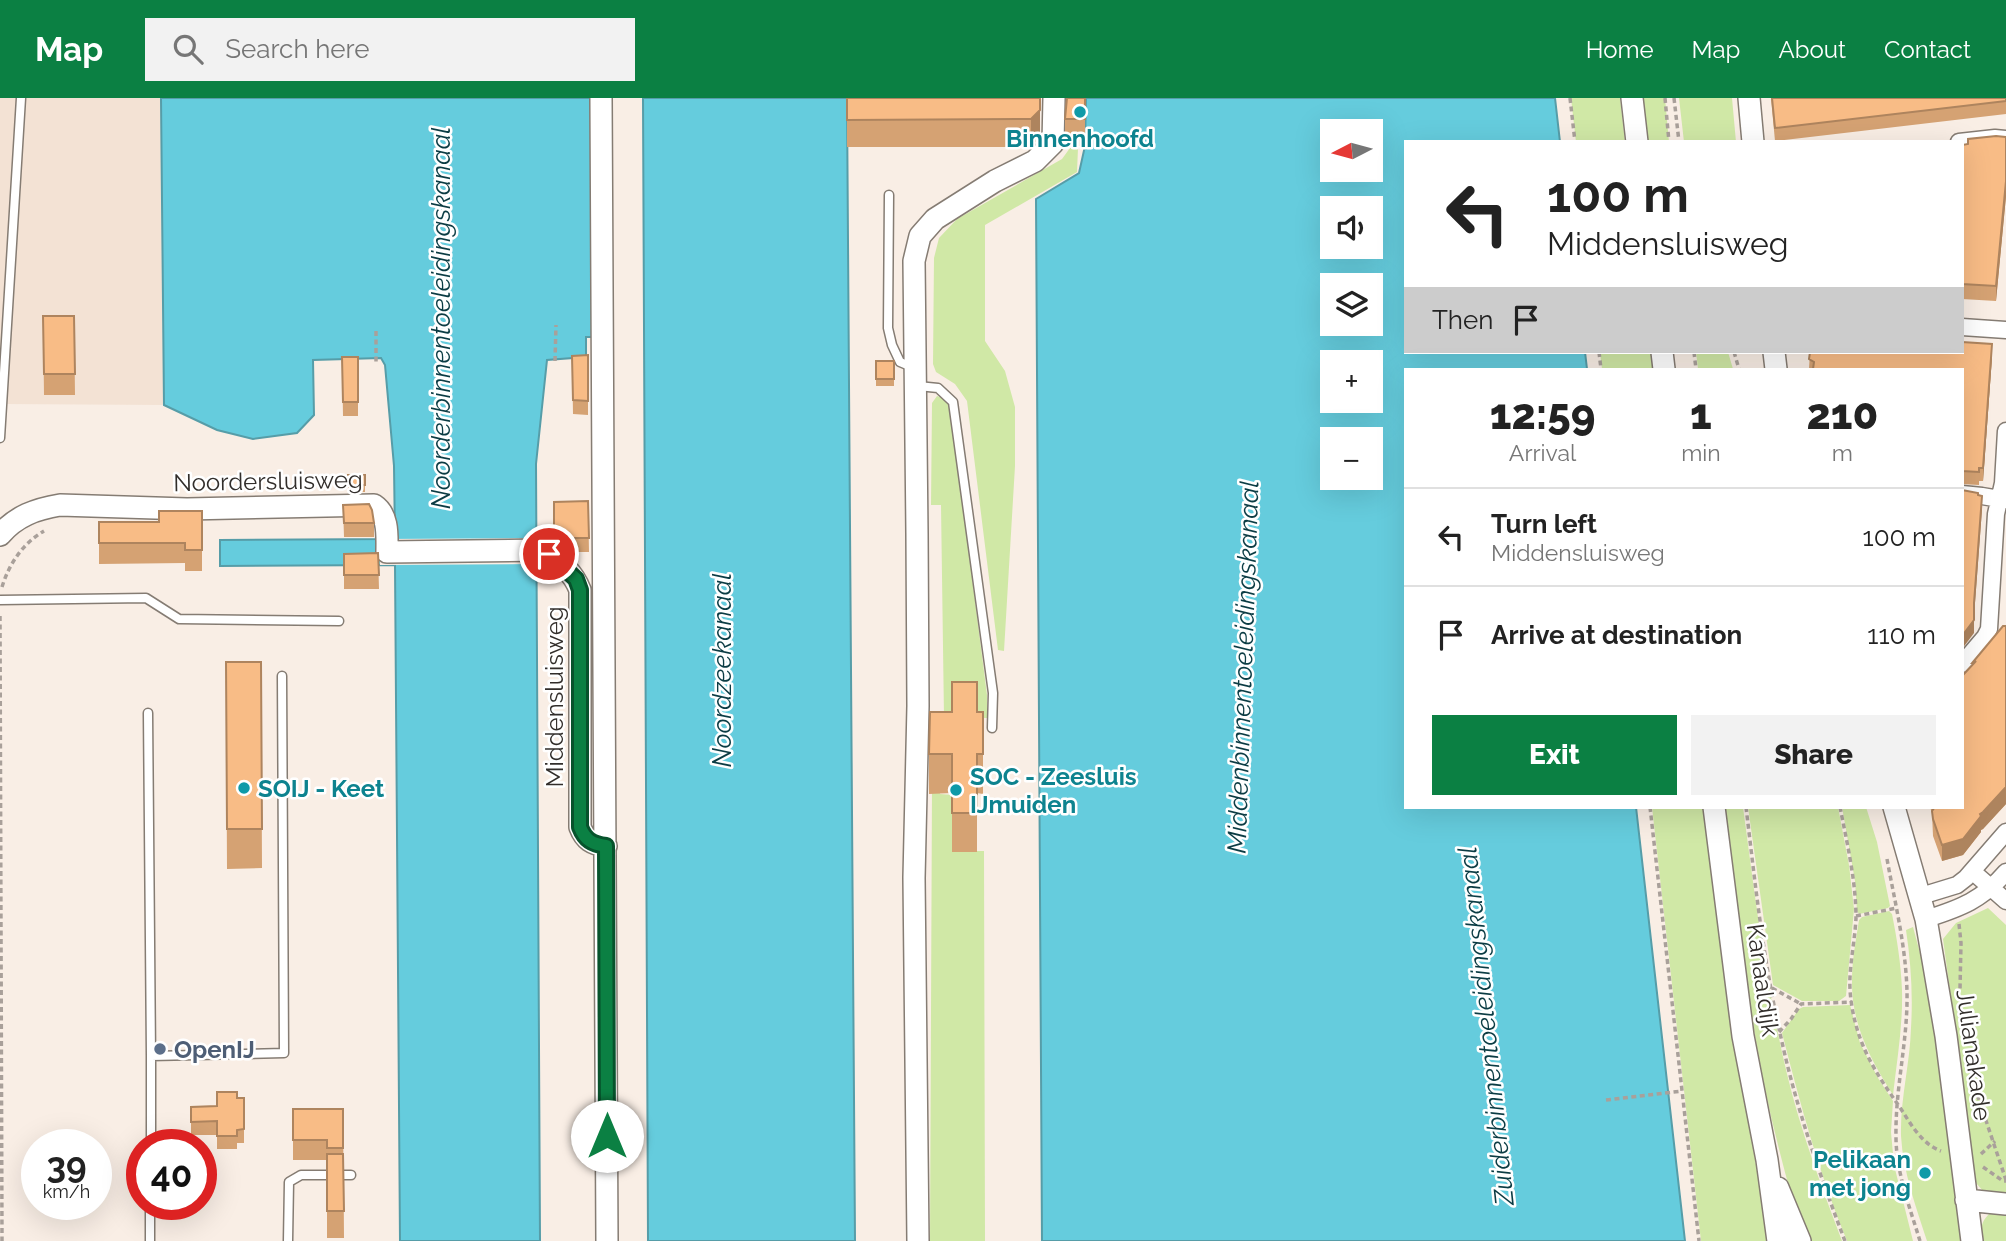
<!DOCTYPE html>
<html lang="en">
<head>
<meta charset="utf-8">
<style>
  :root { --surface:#fff; --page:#f2f2f2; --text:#222; --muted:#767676; --line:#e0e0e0; --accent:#0b8043 }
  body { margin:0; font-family:Raleway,sans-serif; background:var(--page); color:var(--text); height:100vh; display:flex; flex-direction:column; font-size:26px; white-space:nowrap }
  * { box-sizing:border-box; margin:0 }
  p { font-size:23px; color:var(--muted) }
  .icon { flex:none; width:38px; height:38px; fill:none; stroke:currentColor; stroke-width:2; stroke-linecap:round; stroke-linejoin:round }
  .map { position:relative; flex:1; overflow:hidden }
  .drawer { position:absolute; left:1404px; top:270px; width:560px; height:441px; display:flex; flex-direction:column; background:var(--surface); border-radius:0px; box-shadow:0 7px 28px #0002 }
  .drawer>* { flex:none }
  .banner { position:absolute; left:1404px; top:42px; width:560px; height:214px; border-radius:0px; box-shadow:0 7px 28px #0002; background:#fff; color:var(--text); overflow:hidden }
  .needle { width:46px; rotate:264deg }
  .buttons { position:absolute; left:1320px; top:21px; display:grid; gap:14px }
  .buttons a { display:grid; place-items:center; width:63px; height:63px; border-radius:0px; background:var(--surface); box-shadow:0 7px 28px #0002; font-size:35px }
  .speed { position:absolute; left:21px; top:1031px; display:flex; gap:14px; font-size:35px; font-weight:700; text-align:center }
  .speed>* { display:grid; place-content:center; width:91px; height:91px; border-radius:50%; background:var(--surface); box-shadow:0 7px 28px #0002; line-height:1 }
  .speed small { font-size:18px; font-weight:400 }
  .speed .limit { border:10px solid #d22; background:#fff; color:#111 }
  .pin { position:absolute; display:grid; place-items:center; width:60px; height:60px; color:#fff; margin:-30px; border:4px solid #fff; border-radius:50%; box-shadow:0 2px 7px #0007 }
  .me { position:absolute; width:77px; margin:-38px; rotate:0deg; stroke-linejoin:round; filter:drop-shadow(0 0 5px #0008) }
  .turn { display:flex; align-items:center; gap:24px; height:147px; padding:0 28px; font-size:32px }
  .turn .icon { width:91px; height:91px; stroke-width:2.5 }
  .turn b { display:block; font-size:49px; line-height:60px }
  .then { display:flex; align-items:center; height:66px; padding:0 28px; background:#0003; gap:14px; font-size:26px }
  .eta { display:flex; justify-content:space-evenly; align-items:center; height:119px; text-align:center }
  .eta b { font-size:42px; font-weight:800; line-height:49px }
  .primary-button { display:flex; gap:14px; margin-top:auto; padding:14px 28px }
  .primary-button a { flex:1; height:80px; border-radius:0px; background:var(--accent); color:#fff; font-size:28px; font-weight:800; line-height:80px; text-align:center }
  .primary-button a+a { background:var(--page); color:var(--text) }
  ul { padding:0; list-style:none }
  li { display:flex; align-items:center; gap:21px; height:98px; padding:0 28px; border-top:2px solid var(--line) }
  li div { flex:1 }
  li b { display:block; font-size:26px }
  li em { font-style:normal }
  header { display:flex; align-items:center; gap:42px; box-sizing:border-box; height:98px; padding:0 35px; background:var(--accent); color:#fff }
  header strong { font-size:33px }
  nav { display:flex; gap:38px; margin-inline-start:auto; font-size:24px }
  .search { width:490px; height:63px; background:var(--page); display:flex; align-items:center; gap:18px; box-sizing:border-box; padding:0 24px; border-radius:0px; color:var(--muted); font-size:26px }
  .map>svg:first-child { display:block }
  .built { fill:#f3e2d4 }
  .green { fill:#d0e8a6 }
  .water { fill:#65ccdd; stroke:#569da8; stroke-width:2; fill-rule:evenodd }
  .pier { fill:#f9eee5 }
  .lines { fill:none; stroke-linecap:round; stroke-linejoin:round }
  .lane-casing { stroke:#857c73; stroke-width:11 }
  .street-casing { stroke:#857c73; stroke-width:19 }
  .secondary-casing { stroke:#857c73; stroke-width:24 }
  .path { stroke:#a9a09a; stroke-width:3.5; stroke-dasharray:5 3.5; stroke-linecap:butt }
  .lane { stroke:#fff; stroke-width:8 }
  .street { stroke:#fff; stroke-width:16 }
  .secondary { stroke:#fff; stroke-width:21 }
  .wall { fill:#d5a273 }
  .shaded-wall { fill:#ae845e }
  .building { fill:#f8bc86; stroke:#ae845e; stroke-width:2 }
  .route-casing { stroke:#07532c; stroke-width:18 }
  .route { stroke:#0b8043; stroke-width:12 }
  .culture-dot { fill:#0f9aa8; stroke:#fff; stroke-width:2.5 }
  .service-dot { fill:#5c6f8a; stroke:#fff; stroke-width:2.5 }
  .labels { text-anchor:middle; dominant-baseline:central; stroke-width:5; stroke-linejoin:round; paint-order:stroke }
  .culture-label { font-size:24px; font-weight:bold; fill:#0d838f; stroke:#fff; text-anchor:start }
  .street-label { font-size:24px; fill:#322e2b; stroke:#fff }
  .service-label { font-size:24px; font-weight:bold; fill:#4e5e75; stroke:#fff; text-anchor:start }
  .water-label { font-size:26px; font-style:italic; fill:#0b3c44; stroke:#fff }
</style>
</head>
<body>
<header>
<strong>Map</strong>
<div class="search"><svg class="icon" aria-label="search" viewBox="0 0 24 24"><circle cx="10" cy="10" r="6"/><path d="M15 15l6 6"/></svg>Search here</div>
<nav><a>Home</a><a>Map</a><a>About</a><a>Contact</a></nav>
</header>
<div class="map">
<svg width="2006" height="1143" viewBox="0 0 2006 1143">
  <rect width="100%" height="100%" fill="#f9eee5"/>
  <path class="built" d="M0 0H161L164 307 0 306Z"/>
  <path class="green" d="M1571 0H1620L1625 44H1576Z
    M1642 0H1665L1669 44H1648Z
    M1679 0H1732L1736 44H1684Z
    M1070 50H1078L1077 74 985 127V243L1005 273 1015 309V368L1004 553 998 552 967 303 955 286 936 274 933 266 934 160 939 140 957 121 1062 61Z
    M1600 254H1651L1653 271H1602Z
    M1696 254H1728L1733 271H1698Z
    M937 298 946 301 951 314 987 597V620L944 619 941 407H931L932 305Z
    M932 687H939L940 696 953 697V753H984L985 1143H930Z
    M1652 709H1706L1736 958 1770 1143H1701Z
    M1725 709H1743C1755 799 1766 888 1787 976 1800 1031 1822 1090 1842 1143H1807C1795 1114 1787 1082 1779 1051 1750 939 1738 824 1725 709Z
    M1748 709H1838L1849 767 1854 811 1846 898 1839 903H1802L1773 887Z
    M1842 709H1866L1877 744 1890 808 1888 810 1859 816 1857 813 1855 783Z
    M1988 810 2006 827V1098L1984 1094 1976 1085 1943 841 1956 825Z
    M1889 813 1892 816C1897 841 1901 866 1902 892 1903 927 1897 962 1893 997 1870 961 1851 925 1852 882 1852 862 1856 842 1859 822L1862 819Z
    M1913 829 1927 881 1966 1143H1927C1916 1109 1903 1074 1901 1038 1900 1002 1910 966 1911 930 1913 897 1911 865 1906 832Z
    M1850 907 1860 945 1878 980 1893 1003 1891 1034 1894 1067 1913 1143H1847C1819 1076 1800 1005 1782 935L1799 911 1803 909Z
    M2006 1115V1143H1982C1980 1131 1981 1124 1989 1116Z"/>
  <path class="water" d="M161 0H594L597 239H586V259L547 262 536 366 540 1143H400L395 467 220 468V442L395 441 394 368 385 267 381 260 313 262 314 317 297 335 253 341 217 332 164 307Z
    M643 0H847L855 1143H648Z
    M1086 0H1555L1560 44H1405V254H1585L1587 271H1405V709H1636L1685 1143H1042L1036 101 1079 75 1085 48ZM1332 33H1370V72H1332ZM1332 110H1370V149H1332ZM1332 187H1370V226H1332ZM1332 264H1370V303H1332ZM1332 341H1370V380H1332Z"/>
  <path class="pier" d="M540 440V466L380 467V441Z"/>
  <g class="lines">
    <g class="lane-casing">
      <path id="lane" d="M889 97 888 230 892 247 900 264 912 269
        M918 288 938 290 953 304 993 595 992 630
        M0 340 21 0
        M0 502 146 500 179 521 339 523
        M148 615 151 958
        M151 1046V958L284 955 282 578
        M150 1143V1106
        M288 1143 289 1084 301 1077H351"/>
    </g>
    <g class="street-casing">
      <path id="street" d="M1959 44 1995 40 2006 41
        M1962 229 2006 232
        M1962 396 1982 398 2006 402
        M1962 566 1985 539 1989 531 1996 416 2003 385 2006 333
        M1972 773 2006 803
        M1921 798 1957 787 1966 780 2006 734
        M1926 821C1961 810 1982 802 2006 774"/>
    </g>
    <g class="secondary-casing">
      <path id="secondary" d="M601 0 607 1143
        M1632 0 1637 44
        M1749 0 1753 44
        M1662 254 1664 271
        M1774 254 1776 271
        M0 437C16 418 36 411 60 407L187 411 374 407C389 417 387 438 387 454L541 452C558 461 573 474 580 492V729C585 742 592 746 606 748
        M1714 709 1743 938 1767 1062 1778 1143
        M1894 709 1926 821 1946 938 1972 1143
        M1778 1090 1800 1143
        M1966 1102 2006 1106
        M918 1143 914 780 918 608 917 435 914 163 920 138 935 121 995 83 1035 63 1053 45 1054 0"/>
    </g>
    <path class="path" d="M1570 0 1575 44
      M1665 0 1669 44
      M1674 0 1679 44
      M376 233V264
      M1599 254 1601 271
      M1694 254 1696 271
      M1734 254 1739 271
      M555 263 556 227
      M2 489C9 466 23 445 44 433
      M0 518 2 1143
      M1650 709 1699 1143
      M1746 709C1755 784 1763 861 1780 935 1795 1006 1819 1075 1845 1143
      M1840 709C1847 745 1856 783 1856 820 1855 840 1851 859 1850 879 1849 898 1853 919 1859 937 1868 964 1885 988 1901 1011 1912 1028 1922 1046 1941 1053
      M1887 761C1895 805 1906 849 1907 894 1908 943 1895 990 1896 1039 1896 1074 1910 1110 1920 1143
      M1856 818 1897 810
      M1959 826 1961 845 1960 891
      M1772 890 1801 906
      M1779 934 1791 921 1801 906 1852 904
      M1972 981 2006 1082
      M1606 1002 1682 993
      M1981 1056 1995 1043
      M1983 1069 2003 1083H2006"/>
    <use href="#lane" class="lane"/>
    <use href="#street" class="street"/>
    <use href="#secondary" class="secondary"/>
  </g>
  <path class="wall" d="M847 0H1040V39L1031 49H847Z
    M1085 0V48H1065V21Z
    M1771 0H2006V16L1775 43Z
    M2006 39V98L1996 203 1962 201V47Z
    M43 218H74L75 297H44Z
    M1810 254 1992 259 1983 383H1979V387L1962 386V271H1809Z
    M588 257V317L573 316 572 258Z
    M342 259H358V318H343Z
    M876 263H894V288H876Z
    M348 377H365V394H348Z
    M588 403 589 454H568L554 444V404Z
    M343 407 374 425V439H344Z
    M202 413V473H185V465L99 466V424H159Z
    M378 455 379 491H344V456Z
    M2006 528V706L1983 731 1981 732V734L1963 757 1942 763 1933 738 1932 715 1930 709H1962Z
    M226 564H261L262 770 227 771Z
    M977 614 983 656V696L977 695V754H952V695L929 696V650Z
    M237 1000H244V1045H237V1051H217V1037H191V1009L217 1008Z
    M293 1011H343L344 1140H327V1062H293Z"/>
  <path class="shaded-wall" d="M1040 0V39L1031 49V21Z
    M2006 83V98L1996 203V188Z
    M1992 246V259L1983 383V370Z
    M1982 398V411L1974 518V505Z
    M1974 522V535L1962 551V538Z
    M2006 689V706L1983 731 1981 732V734L1963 757 1942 763V747L1980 716Z"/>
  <path class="building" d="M847 0H1040V12L1031 21 847 22Z
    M1067 0H1085V21H1065Z
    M1772 0H2006V3L1775 30Z
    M1996 38 2006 39V83L1996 188 1962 186V47L1968 46V41Z
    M43 218H74L75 276H44Z
    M1962 244 1992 246 1983 370H1979V374L1962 373V271H1813L1814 264 1809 261 1810 254H1962Z
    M588 257V303L573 302 572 258Z
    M342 259H358V304H343Z
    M876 263H894V281H876Z
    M348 377H365V387H348Z
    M1962 392 1978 395V397L1982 398 1974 505V522L1962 538Z
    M588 403 589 440H568L554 430V404Z
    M369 406 372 412 374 425H344L343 407Z
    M159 413H202V452H185V445H99V424H159Z
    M378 455 379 477H344V456Z
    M2003 528H2006V689L1983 714 1980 716 1981 718 1963 741 1942 747 1933 721 1932 713 1935 709H1962V578L1976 563 1973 564Z
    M226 564H261L262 731H227Z
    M952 584H977V614H983V656H977V715H952V656H929L930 614H952Z
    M217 994H237V1000H244V1031L237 1032V1038H217V1023L191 1024V1009L217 1008Z
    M293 1011H343V1050H327V1042H293Z
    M327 1056H343L344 1113H327Z"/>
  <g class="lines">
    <g class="route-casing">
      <path id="route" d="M549 456 576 481 580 492V729C585 742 592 746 606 748L607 1038"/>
    </g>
    <use href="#route" class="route"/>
  </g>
  <g class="culture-dot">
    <circle cx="1080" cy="14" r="7"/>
    <circle cx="244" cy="690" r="7"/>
    <circle cx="956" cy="692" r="7"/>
    <circle cx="1925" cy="1075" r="7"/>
  </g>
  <circle class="service-dot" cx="160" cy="951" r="7"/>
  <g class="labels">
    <g class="culture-label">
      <text x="1080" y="40" text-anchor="middle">Binnenhoofd</text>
      <text x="970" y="678">SOC - Zeesluis<tspan x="970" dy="28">IJmuiden</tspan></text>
      <text x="258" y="690">SOIJ - Keet</text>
      <text x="1911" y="1061" text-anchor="end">Pelikaan<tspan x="1911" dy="28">met jong</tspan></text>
    </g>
    <g class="street-label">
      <text transform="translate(268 383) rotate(-1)">Noordersluisweg</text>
      <text transform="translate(554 599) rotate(-90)">Middensluisweg</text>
      <text transform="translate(1763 882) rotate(82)">Kanaaldijk</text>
      <text transform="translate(1974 957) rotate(82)">Julianakade</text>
    </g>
    <g class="service-label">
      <text x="174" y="951">OpenIJ</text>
    </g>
    <g class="water-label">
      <text transform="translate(441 220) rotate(-90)">Noorderbinnentoeleidingskanaal</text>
      <text transform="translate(1243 569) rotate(-88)">Middenbinnentoeleidingskanaal</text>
      <text transform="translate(722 572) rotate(-90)">Noordzeekanaal</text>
      <text transform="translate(1486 928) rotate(-96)">Zuiderbinnentoeleidingskanaal</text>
    </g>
  </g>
</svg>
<div class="buttons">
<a><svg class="needle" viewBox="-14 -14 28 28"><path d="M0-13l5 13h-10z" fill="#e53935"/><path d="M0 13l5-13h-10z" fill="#767676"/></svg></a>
<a><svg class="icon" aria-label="sound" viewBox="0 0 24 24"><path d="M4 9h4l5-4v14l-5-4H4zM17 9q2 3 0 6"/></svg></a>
<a><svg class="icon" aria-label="layers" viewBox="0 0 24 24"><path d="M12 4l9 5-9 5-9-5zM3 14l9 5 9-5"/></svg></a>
<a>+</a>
<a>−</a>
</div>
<div class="speed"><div>39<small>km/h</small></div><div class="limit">40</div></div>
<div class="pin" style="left:549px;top:456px;background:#d93025"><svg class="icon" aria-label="arrive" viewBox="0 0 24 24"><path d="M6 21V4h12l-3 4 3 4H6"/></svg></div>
<svg class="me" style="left:607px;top:1038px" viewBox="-20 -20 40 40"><circle r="19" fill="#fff"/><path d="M0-13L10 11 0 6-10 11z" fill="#0b8043"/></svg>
<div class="banner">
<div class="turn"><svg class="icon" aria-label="left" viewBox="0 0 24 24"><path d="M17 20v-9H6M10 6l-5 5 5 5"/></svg><div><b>100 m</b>Middensluisweg</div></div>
<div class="then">Then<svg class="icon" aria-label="arrive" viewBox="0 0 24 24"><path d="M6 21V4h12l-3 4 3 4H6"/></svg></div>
</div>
<section class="drawer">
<div class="eta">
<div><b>12:59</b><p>Arrival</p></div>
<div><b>1</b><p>min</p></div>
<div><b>210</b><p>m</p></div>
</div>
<ul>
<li><svg class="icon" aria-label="left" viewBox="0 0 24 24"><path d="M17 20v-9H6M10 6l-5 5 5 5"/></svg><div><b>Turn left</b><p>Middensluisweg</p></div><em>100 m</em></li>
<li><svg class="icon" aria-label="arrive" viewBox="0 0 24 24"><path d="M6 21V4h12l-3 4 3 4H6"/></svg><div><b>Arrive at destination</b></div><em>110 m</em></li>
</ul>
<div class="primary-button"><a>Exit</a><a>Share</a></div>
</section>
</div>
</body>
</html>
